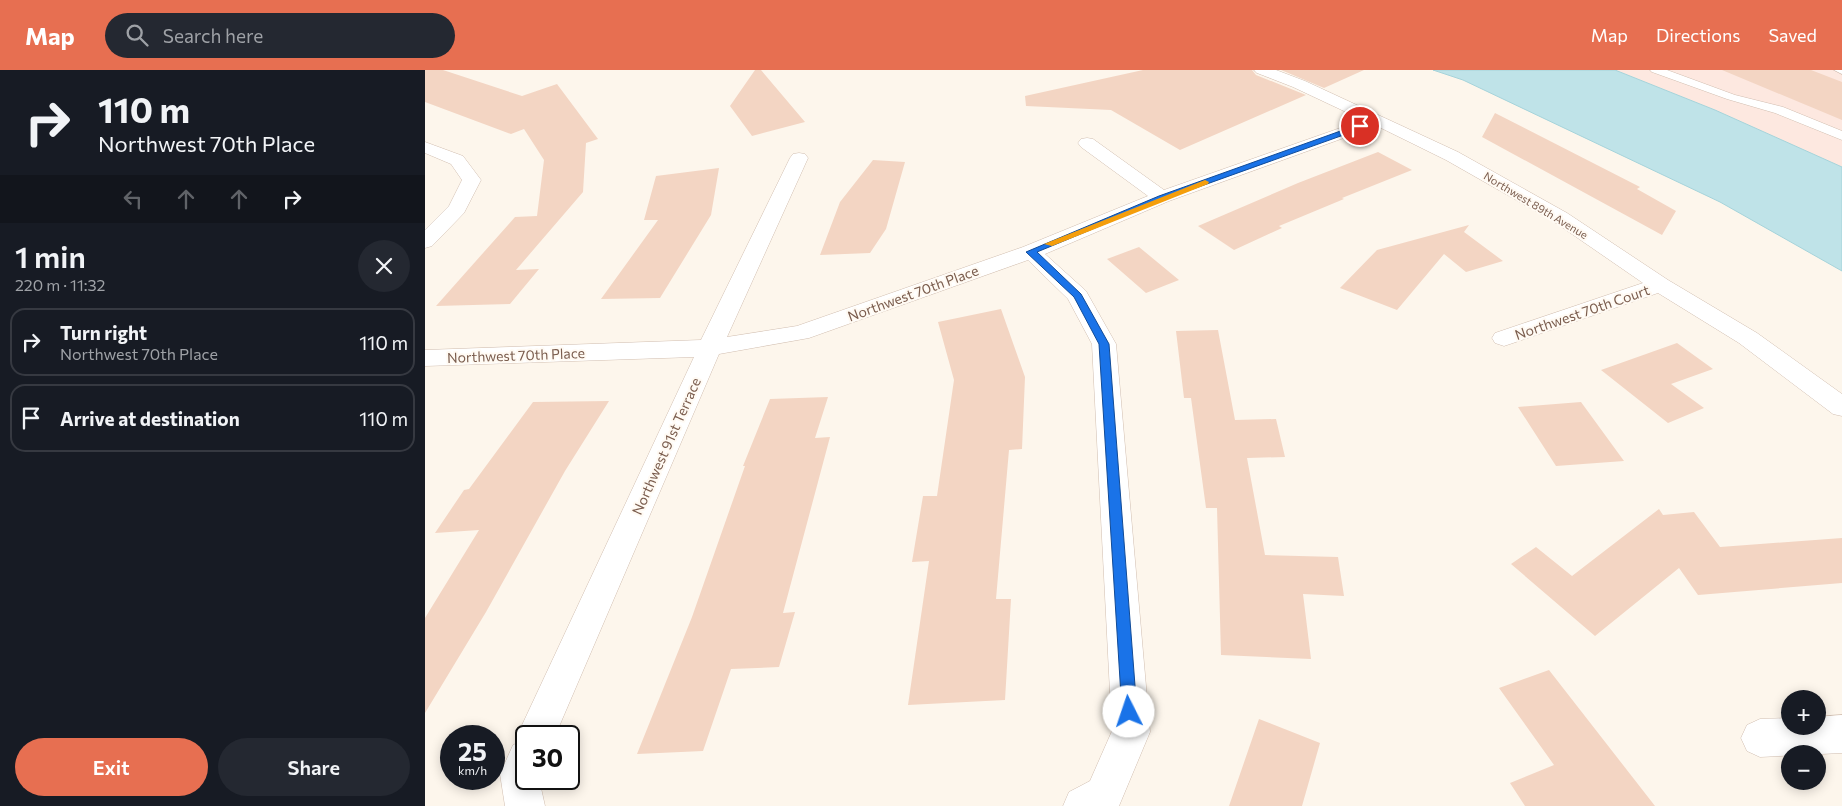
<!DOCTYPE html>
<html lang="en">
<head>
<meta charset="utf-8">
<style>
  :root { --surface:#171b24; --page:#242831; --text:#f1f3f6; --muted:#9ea1a6; --line:#363941; --accent:#e76f51 }
  body { margin:0; font-family:Commissioner,sans-serif; background:var(--page); color:var(--text); height:100vh; display:flex; flex-direction:column; font-size:19px; white-space:nowrap }
  * { box-sizing:border-box; margin:0 }
  p { font-size:16px; color:var(--muted) }
  .icon { flex:none; width:28px; height:28px; fill:none; stroke:currentColor; stroke-width:2; stroke-linecap:round; stroke-linejoin:round }
  .map { position:relative; flex:1; overflow:hidden }
  .drawer { display:flex; flex-direction:column; background:var(--surface); width:425px }
  .drawer>* { flex:none }
  .guide { background:#171b24; color:var(--text); overflow:hidden }
  .tools { position:absolute; left:1356px; top:620px; display:grid; gap:10px }
  .tools a { display:grid; place-items:center; width:45px; height:45px; border-radius:50%; background:var(--surface); box-shadow:0 2px 12px #0003; font-size:25px }
  .speed { position:absolute; left:15px; top:655px; display:flex; gap:10px; font-size:25px; font-weight:700; text-align:center }
  .speed>* { display:grid; place-content:center; width:65px; height:65px; border-radius:50%; background:var(--surface); box-shadow:0 2px 12px #0003; line-height:1 }
  .speed small { font-size:12px; font-weight:400 }
  .speed .limit { border:2px solid #111; border-radius:8px; background:#fff; color:#111 }
  .pin { position:absolute; display:grid; place-items:center; width:42px; height:42px; color:#fff; margin:-21px; border:2px solid #fff; border-radius:50%; box-shadow:0 1px 5px #0007 }
  .me { position:absolute; width:55px; margin:-28px; rotate:356deg; stroke-linejoin:round; filter:drop-shadow(0 0 4px #0008) }
  .turn { display:flex; align-items:center; gap:18px; height:105px; padding:0 15px; font-size:22px }
  .turn .icon { width:65px; height:65px; stroke-width:2.5 }
  .turn b { display:block; font-size:35px; line-height:42px }
  .lanes { display:flex; align-items:center; height:48px; padding:0 15px; background:#0003; justify-content:center; gap:25px; direction:ltr }
  .lanes .off { opacity:.35 }
  .round { display:grid; place-items:center; flex:none; width:52px; height:52px; border-radius:26px; background:var(--page) }
  .head { display:flex; align-items:center; justify-content:space-between; height:85px; padding:0 15px }
  h1 { font-size:30px; font-weight:600; line-height:38px }
  .cta { display:flex; gap:10px; margin-top:auto; padding:10px 15px }
  .cta a { flex:1; height:58px; border-radius:30px; background:var(--accent); color:#fff; font-size:20px; font-weight:600; line-height:58px; text-align:center }
  .cta a+a { background:var(--page); color:var(--text) }
  ul { padding:0; list-style:none }
  li { display:flex; align-items:center; gap:15px; height:68px; margin:0 10px 8px; padding:0 5px; border:2px solid var(--line); border-radius:15px }
  li div { flex:1 }
  li b { display:block; font-size:19px }
  li em { font-style:normal }
  header { display:flex; align-items:center; gap:30px; box-sizing:border-box; height:70px; padding:0 25px; background:var(--accent); color:#fff }
  header strong { font-size:24px }
  nav { display:flex; gap:28px; margin-inline-start:auto; font-size:18px }
  .search { width:350px; height:45px; background:var(--page); display:flex; align-items:center; gap:12px; box-sizing:border-box; padding:0 18px; border-radius:28px; color:var(--muted); font-size:19px }
  main { display:flex; flex:1; min-height:0 }
  .map>svg:first-child { display:block }
  .commercial { fill:#fde8e0 }
  .water { fill:#bfe3e8; stroke:#a5d3da }
  .building { fill:#f3d5c3 }
  .lines { fill:none; stroke-linecap:round; stroke-linejoin:round }
  .service-casing { stroke:#d1beb0; stroke-width:1 }
  .minor-casing { stroke:#d1beb0; stroke-width:1 }
  .service { fill:#fff; fill-rule:evenodd }
  .minor { fill:#fff; fill-rule:evenodd }
  .route { fill:#1a73e8; stroke:#114b97 }
  .slow { fill:#f59e0b }
  .labels { text-anchor:middle; dominant-baseline:central; stroke-width:4; stroke-linejoin:round; paint-order:stroke }
  .far-street-label { font-size:11px; fill:#7a5c4d; stroke:#fffaf3 }
  .street-label { font-size:14px; fill:#7a5c4d; stroke:#fffaf3 }
</style>
</head>
<body>
<header>
<strong>Map</strong>
<div class="search"><svg class="icon" aria-label="search" viewBox="0 0 24 24"><circle cx="10" cy="10" r="6"/><path d="M15 15l6 6"/></svg>Search here</div>
<nav><a>Map</a><a>Directions</a><a>Saved</a></nav>
</header>
<main>
<section class="drawer">
<div class="guide">
<div class="turn"><svg class="icon" aria-label="right" viewBox="0 0 24 24"><path d="M7 20v-9h11M14 6l5 5-5 5"/></svg><div><b>110 m</b>Northwest 70th Place</div></div>
<div class="lanes"><svg class="icon off" aria-label="left" viewBox="0 0 24 24"><path d="M17 20v-9H6M10 6l-5 5 5 5"/></svg><svg class="icon off" aria-label="ahead" viewBox="0 0 24 24"><path d="M12 20V5M6 11l6-6 6 6"/></svg><svg class="icon off" aria-label="ahead" viewBox="0 0 24 24"><path d="M12 20V5M6 11l6-6 6 6"/></svg><svg class="icon" aria-label="right" viewBox="0 0 24 24"><path d="M7 20v-9h11M14 6l5 5-5 5"/></svg></div>
</div>
<div class="head"><div><h1>1 min</h1><p>220 m · 11:32</p></div><a class="round"><svg class="icon" aria-label="close" viewBox="0 0 24 24"><path d="M6 6l12 12M18 6L6 18"/></svg></a></div>
<ul>
<li><svg class="icon" aria-label="right" viewBox="0 0 24 24"><path d="M7 20v-9h11M14 6l5 5-5 5"/></svg><div><b>Turn right</b><p>Northwest 70th Place</p></div><em>110 m</em></li>
<li><svg class="icon" aria-label="arrive" viewBox="0 0 24 24"><path d="M6 21V4h12l-3 4 3 4H6"/></svg><div><b>Arrive at destination</b></div><em>110 m</em></li>
</ul>
<div class="cta"><a>Exit</a><a>Share</a></div>
</section>
<div class="map">
<svg width="1417" height="736" viewBox="0 0 1417 736">
  <rect width="100%" height="100%" fill="#fdf6ec"/>
  <path class="commercial" d="M1190 0H1417V97L1290 40Z"/>
  <path class="water" d="M1008 0H1190L1290 40 1417 97V201L1295 132 1038 10Z"/>
  <path class="building" d="M0 0H18L97 26 132 14 173 69 161 73 158 122 91 200 114 199 85 234 11 236 90 147 112 146 119 90 99 59 86 64 0 32Z
    M330 0H336L380 52 327 66 305 36Z
    M718 0H827L831 5 881 25 755 80 686 40 601 36 600 26Z
    M856 0H939L899 18Z
    M1297 0H1386L1417 12V50Z
    M1070 43 1215 117 1212 119 1251 141 1237 165 1057 67Z
    M953 82 987 100 917 128 919 129 854 156 857 158 809 180 773 156 873 113Z
    M448 90 480 92 461 159 445 183 395 185 415 132Z
    M294 98 286 145 235 228 176 229 233 150H219L231 106Z
    M1044 155 1039 162 1078 191 1041 202 1019 184 972 240 915 218 952 180Z
    M714 177 754 210 721 223 682 189Z
    M576 239 600 307 597 379 584 380 571 529H586L580 630 483 635 504 491 487 492 498 426H512L529 310 513 252Z
    M793 260 810 350 851 349 860 387 822 388 840 485 913 487 919 526 878 524 886 589 796 585 792 438H781L766 328H759L751 261Z
    M1252 273 1288 299 1246 314 1279 338 1243 353 1176 300Z
    M403 327 390 368 405 367 358 543 370 542 354 597 306 599 278 681 212 684 267 547 320 396H318L345 329Z
    M184 331 140 401 61 542 0 643V548L54 460 10 463 39 420 44 419 108 332Z
    M1156 332 1199 391 1131 396 1093 337Z
    M1234 439 1238 445 1269 442 1295 477 1417 468V513L1273 525 1254 498 1170 566 1086 494 1111 477 1147 506Z
    M1124 600 1230 736H1100L1085 713 1129 695 1074 618Z
    M834 649 895 673 877 736H804Z"/>
  <g class="lines">
    <g class="service-casing">
      <path id="service" d="M1225 0H1242L1310 25 1358 37 1417 61V70L1350 43 1302 29 1227 2Z
        M1409 0H1417V4Z"/>
    </g>
    <g class="minor-casing">
      <path id="minor" d="M829 0H851L880 11 1033 82 1142 143 1243 210 1332 263 1417 324V346L1408 344 1314 273 1233 223 1088 273 1079 276 1070 273 1067 268 1070 263 1218 213 1128 151 1021 90 952 56 744 131 620 184 661 221 691 274 725 662 694 736H638L644 722 665 711 687 661 667 274 643 229 603 190 384 268 294 284 130 666H101V709H114L120 736H80L75 704 88 675 95 672 92 666 98 653 269 287 0 296V280L276 270 365 88 368 84 374 83 380 84 383 88 302 267 372 256 598 177 723 126 656 77 653 73 656 69 662 68 668 69 739 120 938 50 868 17 832 3Z
        M0 72 38 86 56 110 39 143 7 176 0 178V160L24 136 37 110 26 94 0 83Z
        M1417 645V683L1335 687 1322 681 1316 668 1322 655 1335 649 1365 648V656H1392V647Z"/>
    </g>
    <use href="#service" class="service"/>
    <use href="#minor" class="minor"/>
  </g>
  <path class="route" d="M935 54 939 56 938 58 740 129 612 182 656 224 684 274 712 642 710 648 704 650 699 648 697 642 674 274 649 227 601 182 734 126Z"/>
  <path class="slow" d="M780 110 784 112 783 114 627 176 619 174Z"/>
  <g class="labels">
    <g class="far-street-label">
      <text transform="translate(1111 135) rotate(31)">Northwest 89th Avenue</text>
    </g>
    <g class="street-label">
      <text transform="translate(488 223) rotate(-20)">Northwest 70th Place</text>
      <text transform="translate(1157 242) rotate(-19)">Northwest 70th Court</text>
      <text transform="translate(91 285) rotate(-2)">Northwest 70th Place</text>
      <text transform="translate(241 376) rotate(-66)">Northwest 91st Terrace</text>
    </g>
  </g>
</svg>
<div class="tools">
<a>+</a>
<a>−</a>
</div>
<div class="speed"><div>25<small>km/h</small></div><div class="limit">30</div></div>
<div class="pin" style="left:935px;top:56px;background:#d93025"><svg class="icon" aria-label="arrive" viewBox="0 0 24 24"><path d="M6 21V4h12l-3 4 3 4H6"/></svg></div>
<svg class="me" style="left:704px;top:642px" viewBox="-20 -20 40 40"><circle r="19" fill="#fff"/><path d="M0-13L10 11 0 6-10 11z" fill="#1a73e8"/></svg>
</div>
</main>
</body>
</html>
